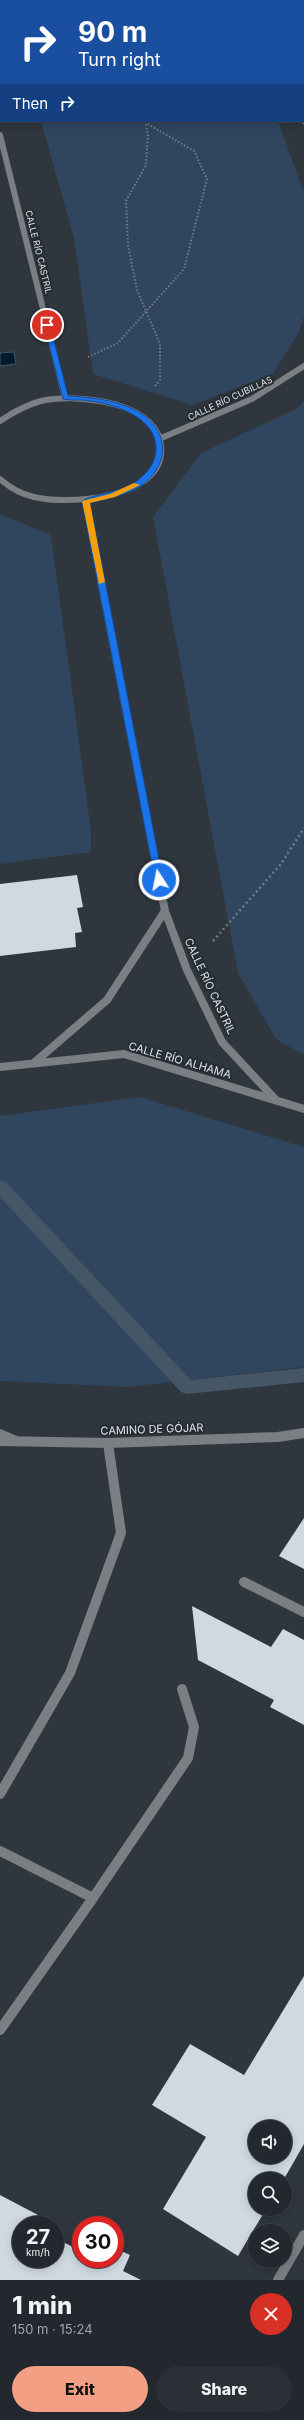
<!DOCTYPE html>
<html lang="en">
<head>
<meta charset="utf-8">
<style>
  :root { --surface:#23282e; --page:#2b3036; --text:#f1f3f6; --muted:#a3a6aa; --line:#40444a; --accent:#f39f84 }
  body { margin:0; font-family:Inter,sans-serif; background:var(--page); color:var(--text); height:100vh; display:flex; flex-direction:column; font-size:15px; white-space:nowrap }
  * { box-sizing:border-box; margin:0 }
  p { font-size:13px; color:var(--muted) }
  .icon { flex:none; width:22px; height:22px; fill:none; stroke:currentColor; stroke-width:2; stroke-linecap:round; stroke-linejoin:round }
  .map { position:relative; height:2280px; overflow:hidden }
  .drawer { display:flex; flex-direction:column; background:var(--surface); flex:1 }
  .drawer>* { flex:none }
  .top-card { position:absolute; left:0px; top:0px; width:304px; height:122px; box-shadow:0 2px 10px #0003,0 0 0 1px var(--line); background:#1a4fa0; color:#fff; overflow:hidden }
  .buttons { position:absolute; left:248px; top:2120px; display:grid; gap:8px }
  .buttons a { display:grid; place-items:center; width:44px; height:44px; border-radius:50%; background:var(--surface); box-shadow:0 2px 10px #0003,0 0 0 1px var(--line); font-size:20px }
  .speed { position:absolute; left:12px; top:2216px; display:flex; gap:8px; font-size:20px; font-weight:700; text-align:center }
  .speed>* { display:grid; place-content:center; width:52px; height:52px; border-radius:50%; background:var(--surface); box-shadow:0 2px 10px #0003,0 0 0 1px var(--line); line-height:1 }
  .speed small { font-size:10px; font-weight:400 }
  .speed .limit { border:6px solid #d22; background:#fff; color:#111 }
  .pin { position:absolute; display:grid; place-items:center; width:34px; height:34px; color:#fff; margin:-17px; border:2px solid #fff; border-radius:50%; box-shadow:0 1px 4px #0007 }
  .me { position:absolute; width:44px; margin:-22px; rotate:349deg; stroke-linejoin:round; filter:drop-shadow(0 0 3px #0008) }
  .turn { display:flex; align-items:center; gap:14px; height:84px; padding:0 12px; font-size:18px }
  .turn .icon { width:52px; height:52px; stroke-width:2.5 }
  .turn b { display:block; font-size:28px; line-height:34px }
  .then { display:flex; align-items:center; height:38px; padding:0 12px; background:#0003; gap:8px; font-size:15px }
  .round { display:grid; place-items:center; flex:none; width:42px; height:42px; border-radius:21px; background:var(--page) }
  .summary { display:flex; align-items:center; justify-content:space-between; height:68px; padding:0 12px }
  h1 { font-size:24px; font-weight:800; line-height:30px }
  .primary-button { display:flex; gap:8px; margin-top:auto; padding:8px 12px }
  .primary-button a { flex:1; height:46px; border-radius:24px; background:var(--accent); color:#111; font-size:16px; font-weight:800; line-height:46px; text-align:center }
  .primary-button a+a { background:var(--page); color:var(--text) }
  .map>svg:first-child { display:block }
  .green { fill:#2f465e }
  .water { fill:#02192e; stroke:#455666 }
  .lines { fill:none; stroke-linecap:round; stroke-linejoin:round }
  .stream { fill:#455666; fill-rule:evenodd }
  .building { fill:#d0d9e2; fill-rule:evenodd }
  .path-far1 { stroke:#757b81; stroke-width:2; stroke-dasharray:1.5 2; stroke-linecap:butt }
  .path { stroke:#757b81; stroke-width:2.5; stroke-dasharray:2 3; stroke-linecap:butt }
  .minor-far2 { stroke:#7b7e82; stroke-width:6 }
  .minor-far1 { stroke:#7b7e82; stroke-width:8 }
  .minor { stroke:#7b7e82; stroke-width:10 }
  .tertiary { stroke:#7b7e82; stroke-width:10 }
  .route { fill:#1a73e8; stroke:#114b97 }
  .slow { fill:#f59e0b }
  .labels { text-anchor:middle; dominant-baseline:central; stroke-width:4; stroke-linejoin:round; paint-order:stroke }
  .far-street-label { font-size:9px; fill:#e0e4e9; stroke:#252c32 }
  .street-label { font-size:11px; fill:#e0e4e9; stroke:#252c32 }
</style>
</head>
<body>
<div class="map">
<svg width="304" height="2280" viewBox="0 0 304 2280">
  <rect width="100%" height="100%" fill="#2f363d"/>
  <path class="green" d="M22 0H216L217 1H18Z
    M41 121H278L304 193V316L299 332 273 374 192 405 93 374 74 238Z
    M304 400V1055L276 1039 238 973 153 517 201 453 298 408Z
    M0 514 51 535 91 831V852L0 864Z
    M140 1097 304 1147V1367L128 1387 0 1381V1116Z"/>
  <path class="water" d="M14 352 16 364 0 366V353Z"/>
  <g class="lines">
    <path class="stream" d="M0 1180 6 1182 191 1380 304 1368V1382L187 1394 181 1392 0 1197Z"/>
  </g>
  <path class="building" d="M77 875 83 907 77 908 82 932 75 933 76 947 0 956V884Z
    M304 1518V1569L279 1556Z
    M192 1606 271 1647 283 1629 304 1640V1725L270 1707 274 1700 198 1660Z
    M304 1976V2144L284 2179H255V2209H266L238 2256 163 2209 206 2137 152 2105 190 2044 244 2075ZM255 2127H285V2157H255Z
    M0 2195 38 2215 32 2225H21V2259H55V2238L81 2251V2259H115V2248L130 2255 123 2271 141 2280H0Z"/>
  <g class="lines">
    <path class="path-far1" d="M145 121 148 135 146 165 126 201 128 245 137 290 160 344V380L155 386
      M88 357 118 343 184 269 207 179 194 151 146 123"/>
    <path class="path" d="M213 941 281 864 304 828"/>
    <path class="minor-far2" d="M303 119 304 121
      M0 135 65 398
      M0 421C12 413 26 405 41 401 76 393 166 401 161 454 157 499 67 505 34 497 21 494 10 488 0 479
      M159 439 252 399 304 366
      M86 501 102 582"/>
    <path class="minor-far1" d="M165 911 187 970 222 1042 276 1100
      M35 1062 107 1000 165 911 101 581
      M0 1067 124 1054 304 1109"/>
    <path class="minor" d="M0 1434 14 1440
      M244 1582 304 1612
      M0 1851 93 1898 188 1758 194 1727 182 1689
      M0 2030 93 1898
      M278 2280 304 2235"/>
    <path class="tertiary" d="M0 1441 108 1443 278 1437 304 1433
      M0 1794 70 1673 121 1533 108 1443"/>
  </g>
  <path class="route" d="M47 323 50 325 68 396C91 397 116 400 137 411 171 429 171 469 137 488 122 496 106 499 90 503L163 880 159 883 155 880 82 501C90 495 120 493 134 483 147 474 157 462 156 446 154 417 115 404 90 401 81 399 72 401 63 399L44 325Z"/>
  <path class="slow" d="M134 483 140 485 115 497 90 503 105 582 99 584 82 501 110 494Z"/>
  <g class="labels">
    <g class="far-street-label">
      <text transform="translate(39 252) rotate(76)">CALLE RÍO CASTRIL</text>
      <text transform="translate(230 398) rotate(-25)">CALLE RÍO CUBILLAS</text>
    </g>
    <g class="street-label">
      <text transform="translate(210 986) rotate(65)">CALLE RÍO CASTRIL</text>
      <text transform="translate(180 1060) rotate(16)">CALLE RÍO ALHAMA</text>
      <text transform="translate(152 1429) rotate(-2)">CAMINO DE GÓJAR</text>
    </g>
  </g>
</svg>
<div class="buttons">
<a><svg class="icon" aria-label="sound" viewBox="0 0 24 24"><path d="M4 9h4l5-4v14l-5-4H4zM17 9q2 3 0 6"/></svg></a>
<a><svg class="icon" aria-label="search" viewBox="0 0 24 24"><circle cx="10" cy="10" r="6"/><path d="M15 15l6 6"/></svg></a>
<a><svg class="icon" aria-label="layers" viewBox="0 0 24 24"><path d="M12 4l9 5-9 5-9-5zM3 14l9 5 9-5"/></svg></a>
</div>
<div class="speed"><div>27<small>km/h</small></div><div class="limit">30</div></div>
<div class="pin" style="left:47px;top:325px;background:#d93025"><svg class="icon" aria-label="arrive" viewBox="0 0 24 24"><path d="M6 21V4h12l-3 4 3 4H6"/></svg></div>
<svg class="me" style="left:159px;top:880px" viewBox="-20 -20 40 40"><circle r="17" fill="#1a73e8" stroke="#fff" stroke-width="3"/><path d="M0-11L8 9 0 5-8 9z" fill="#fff"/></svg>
<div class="top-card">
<div class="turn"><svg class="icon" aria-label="right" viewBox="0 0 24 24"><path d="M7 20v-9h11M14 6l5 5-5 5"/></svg><div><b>90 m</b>Turn right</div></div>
<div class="then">Then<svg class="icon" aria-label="right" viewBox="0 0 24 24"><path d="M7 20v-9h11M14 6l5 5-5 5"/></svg></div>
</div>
</div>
<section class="drawer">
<div class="summary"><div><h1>1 min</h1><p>150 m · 15:24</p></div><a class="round" style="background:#d93025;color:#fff"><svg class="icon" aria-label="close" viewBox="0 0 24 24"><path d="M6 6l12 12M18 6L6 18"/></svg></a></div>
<div class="primary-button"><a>Exit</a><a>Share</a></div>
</section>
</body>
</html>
